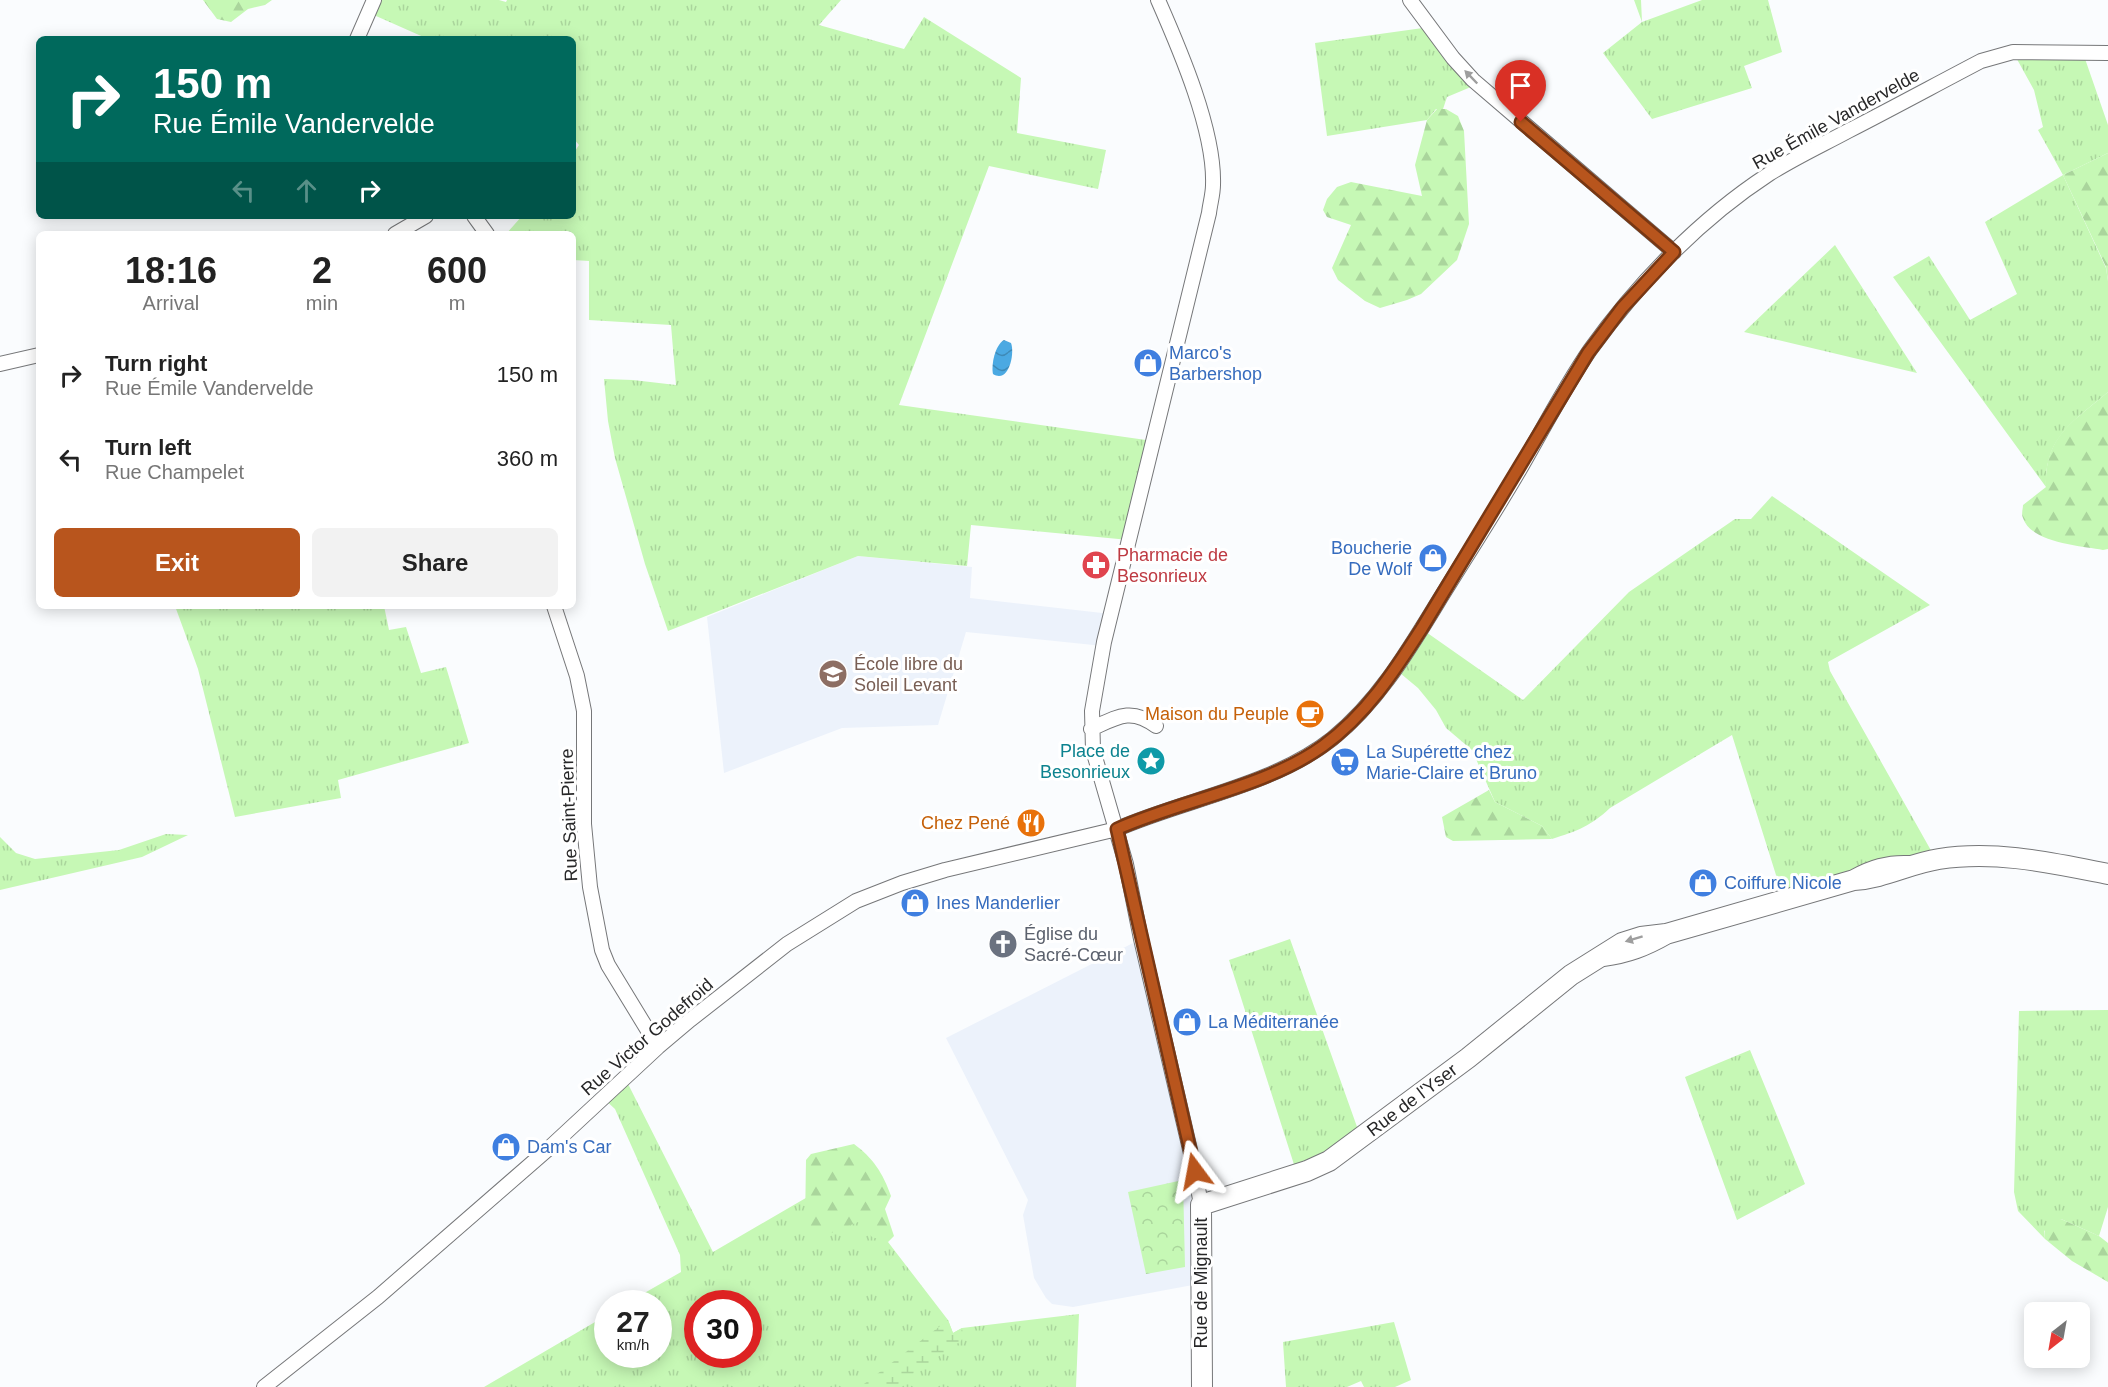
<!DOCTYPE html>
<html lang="en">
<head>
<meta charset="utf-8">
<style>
  :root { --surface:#fff; --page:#f2f2f2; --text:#222; --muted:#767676; --accent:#b8551d }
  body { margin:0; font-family:Arial,sans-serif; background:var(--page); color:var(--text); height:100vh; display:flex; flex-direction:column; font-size:22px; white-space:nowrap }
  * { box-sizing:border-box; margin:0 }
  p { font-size:20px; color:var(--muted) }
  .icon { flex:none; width:33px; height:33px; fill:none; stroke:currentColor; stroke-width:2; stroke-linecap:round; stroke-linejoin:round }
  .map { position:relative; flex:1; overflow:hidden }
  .sheet { position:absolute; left:36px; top:231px; width:540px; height:378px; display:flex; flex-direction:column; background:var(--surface); border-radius:9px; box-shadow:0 3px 15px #0003 }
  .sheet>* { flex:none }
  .hud { position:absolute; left:36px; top:36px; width:540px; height:183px; border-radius:9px; box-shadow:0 3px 15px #0003; background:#00695c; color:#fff; overflow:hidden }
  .needle { width:39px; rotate:211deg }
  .buttons { position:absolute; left:2024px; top:1302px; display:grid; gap:12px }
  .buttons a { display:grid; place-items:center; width:66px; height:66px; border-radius:9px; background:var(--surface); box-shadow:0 3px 15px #0003; font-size:30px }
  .speed { position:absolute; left:594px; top:1290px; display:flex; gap:12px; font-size:30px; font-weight:700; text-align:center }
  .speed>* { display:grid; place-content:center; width:78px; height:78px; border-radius:50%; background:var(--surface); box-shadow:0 3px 15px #0003; line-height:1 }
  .speed small { font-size:15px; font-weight:400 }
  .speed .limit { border:9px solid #d22; background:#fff; color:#111 }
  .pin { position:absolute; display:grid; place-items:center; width:51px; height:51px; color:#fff; margin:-62px -26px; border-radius:50% 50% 50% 0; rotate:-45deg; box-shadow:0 0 6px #0007 }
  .pin .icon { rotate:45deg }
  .me { position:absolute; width:66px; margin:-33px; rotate:347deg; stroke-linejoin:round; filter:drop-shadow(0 0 4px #0008) }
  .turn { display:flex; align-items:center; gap:21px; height:126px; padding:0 18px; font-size:27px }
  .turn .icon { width:78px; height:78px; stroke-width:2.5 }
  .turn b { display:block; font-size:42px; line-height:51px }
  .lanes { display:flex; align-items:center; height:57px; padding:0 18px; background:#0003; justify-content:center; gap:30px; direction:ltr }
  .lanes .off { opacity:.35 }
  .eta { display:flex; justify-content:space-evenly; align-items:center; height:102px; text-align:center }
  .eta b { font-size:36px; font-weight:700; line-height:42px }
  .button { display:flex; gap:12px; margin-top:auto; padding:12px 18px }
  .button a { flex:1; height:69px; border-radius:9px; background:var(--accent); color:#fff; font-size:24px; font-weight:700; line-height:69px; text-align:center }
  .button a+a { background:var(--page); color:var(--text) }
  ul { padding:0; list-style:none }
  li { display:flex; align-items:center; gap:18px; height:84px; padding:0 18px }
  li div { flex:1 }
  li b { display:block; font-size:22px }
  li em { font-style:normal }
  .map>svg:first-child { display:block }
  .built { fill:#ecf2fb }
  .grass { fill:url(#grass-tufts); fill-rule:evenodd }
  .forest { fill:url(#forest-firs) }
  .wetland { fill:url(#wetland-marsh) }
  .park { fill:url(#park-crowns) }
  .water { fill:url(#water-waves) }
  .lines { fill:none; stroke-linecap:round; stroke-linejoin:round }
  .street-casing { stroke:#767779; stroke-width:16 }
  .secondary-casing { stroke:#767779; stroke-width:22 }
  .street { stroke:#fff; stroke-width:14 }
  .secondary { stroke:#fff; stroke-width:20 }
  .oneway { fill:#9e9e9e }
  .route-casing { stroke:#783713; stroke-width:15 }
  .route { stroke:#b8551d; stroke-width:10 }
  .labels { text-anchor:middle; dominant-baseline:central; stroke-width:6; stroke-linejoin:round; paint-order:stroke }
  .street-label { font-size:18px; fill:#272728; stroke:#fff }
  .shop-label { font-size:18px; fill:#366cbe; stroke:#fff; text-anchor:start }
  .health-label { font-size:18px; fill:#be3a42; stroke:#fff; text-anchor:start }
  .education-label { font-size:18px; fill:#785e54; stroke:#fff; text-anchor:start }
  .food-label { font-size:18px; fill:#c56008; stroke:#fff; text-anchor:end }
  .culture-label { font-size:18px; fill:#0d838f; stroke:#fff; text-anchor:end }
  .worship-label { font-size:18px; fill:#5b616d; stroke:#fff; text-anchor:start }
</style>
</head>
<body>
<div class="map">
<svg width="2108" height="1387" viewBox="0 0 2108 1387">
  <defs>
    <pattern id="grass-tufts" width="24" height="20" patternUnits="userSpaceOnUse" patternTransform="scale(1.5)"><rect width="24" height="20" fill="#c6f8b5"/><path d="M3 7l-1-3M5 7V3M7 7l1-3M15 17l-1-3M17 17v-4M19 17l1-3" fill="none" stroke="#aad59c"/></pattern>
    <pattern id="forest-firs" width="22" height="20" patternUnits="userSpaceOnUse" patternTransform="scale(1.5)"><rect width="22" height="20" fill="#c6f8b5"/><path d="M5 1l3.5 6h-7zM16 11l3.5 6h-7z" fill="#aad59c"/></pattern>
    <pattern id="wetland-marsh" width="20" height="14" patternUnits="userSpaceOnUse" patternTransform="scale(1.5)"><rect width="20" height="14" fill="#c6f8b5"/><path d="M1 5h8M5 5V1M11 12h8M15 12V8" fill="none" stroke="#aad59c"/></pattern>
    <pattern id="park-crowns" width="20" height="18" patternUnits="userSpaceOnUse" patternTransform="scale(1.5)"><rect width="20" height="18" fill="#c6f8b5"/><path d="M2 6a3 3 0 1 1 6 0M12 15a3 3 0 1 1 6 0" fill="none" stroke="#aad59c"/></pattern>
    <pattern id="water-waves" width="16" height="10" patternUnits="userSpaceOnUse" patternTransform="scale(1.5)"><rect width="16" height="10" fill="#4ba9e2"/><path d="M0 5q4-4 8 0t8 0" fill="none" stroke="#3e8ab7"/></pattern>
  </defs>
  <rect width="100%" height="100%" fill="#fafcfe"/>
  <path class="built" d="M858 556 972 567 970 598 1111 614 1103 646 966 632 938 725 842 728 724 773 707 617Z
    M1133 943 1135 945 1162 1054 1188 1171 1192 1206 1193 1285 1073 1307 1052 1304 1046 1298 1034 1278 1023 1215 1028 1200 946 1038Z"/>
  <path class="grass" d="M374 0H499L506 2 507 0H841L819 25 904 49 924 17 1021 78 1017 133 1106 150 1098 189 989 166 899 405 1153 441 1129 540 971 525 967 566 858 556 668 631 645 564 615 458 608 421 604 379 633 380 676 385 671 325 589 320V261L573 260V234H506L522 216H573V154L579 145 573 138V39H428L367 12Z
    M1634 0H1641L1642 22 1702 0H1768L1782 52 1744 66 1752 88 1652 119 1603 53 1642 22Z
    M1430 27 1478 84 1447 97 1443 109H1436L1427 120 1327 136 1315 43Z
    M2013 52 2083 53 2108 125V153L2063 175 2106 268 2108 281V392C2074 421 2044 437 2046 487L1893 277 1929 256 1970 320 2017 294 1985 222 2063 175 2038 130 2043 127 2034 90Z
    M1835 245 1917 373 1744 332Z
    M1772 496 1930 605 1828 662 1830 671 1933 854 1781 891 1732 735 1610 808C1591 826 1577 831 1552 839L1542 826 1495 802 1472 750 1446 728 1436 710 1418 688 1400 673 1426 632 1523 700 1629 592 1735 519H1751Z
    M175 606H384L389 630 406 627 421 673 446 667 469 743 338 780 341 798 235 817 198 669Z
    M166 834 188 835 142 857 0 890V837L16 853 35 859 119 850Z
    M1290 939 1361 1138 1297 1174 1229 960Z
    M2108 1010V1207L2099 1236 2061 1219 2044 1231 2045 1239 2018 1211 2014 1192 2019 1011Z
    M1750 1050 1805 1184 1737 1220 1685 1077Z
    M625 1078 713 1252 847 1174 888 1242 948 1320 953 1333 962 1328 1079 1314 1076 1387H484L607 1315 608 1354H658V1304L627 1303 681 1272 680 1255 615 1109 603 1098ZM698 1304H748V1354H698Z
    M1394 1322 1411 1380 1395 1387H1364L1361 1381 1347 1387H1286L1283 1342Z"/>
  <path class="forest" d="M203 0H272L265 5 248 9 231 22 217 19Z
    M1437 109H1446L1458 116 1464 131 1469 224 1457 260 1421 294 1407 300 1380 308 1365 301 1338 280 1332 268 1351 225 1327 217 1323 210 1327 199 1337 187 1351 182 1422 196 1415 165 1427 120Z
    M2108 153V281L2106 267 2063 175Z
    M2108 392V549L2103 550C2081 546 2031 543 2023 518 2021 514 2023 509 2023 505L2046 487C2044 436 2073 422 2108 392Z
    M1489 790 1495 802 1542 826 1552 839 1453 841 1446 837 1442 817Z
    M854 1144C873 1158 883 1173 891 1196L885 1209 894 1236 888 1242 872 1237 858 1222 819 1238 809 1233 805 1224 806 1160 811 1154Z
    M2061 1219 2099 1236 2108 1243V1282L2072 1261 2045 1239C2043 1226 2047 1221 2061 1219Z"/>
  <path class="wetland" d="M948 1320 953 1333 962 1328 963 1336 961 1341 894 1387H860Z"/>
  <path class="park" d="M1183 1180 1185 1267 1146 1274 1128 1192Z"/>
  <path class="water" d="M1004 340 1011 343C1015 353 1009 384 993 374 991 365 995 345 1004 340Z"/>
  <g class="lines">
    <g class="street-casing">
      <path id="street" d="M1158 0C1180 50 1215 131 1213 185 1213 194 1210 204 1209 213L1104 642 1092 711 1093 750 1126 864 1141 939 1195 1171 1201 1205
        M1410 0 1453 58 1473 80 1674 252
        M357 39 374 0
        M474 216 487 234
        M395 234 426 216
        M0 364 39 355
        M554 606 577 676 584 711V824L590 887 602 950 608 965 658 1047
        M1091 729C1117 717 1131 707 1156 726
        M264 1387 378 1297 547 1150 658 1047 690 1020 787 944 856 901 902 883 945 870 1117 829C1186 799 1272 786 1332 739 1378 702 1408 651 1438 602 1465 558 1494 514 1520 469 1543 429 1564 388 1590 350 1638 283 1700 219 1769 174 1794 158 1822 145 1848 131 1893 108 1937 84 1981 61L2013 52 2108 53"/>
    </g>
    <g class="secondary-casing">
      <path id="secondary" d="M1909 866C1888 865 1872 870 1854 880 1885 878 1908 864 1939 859 1996 850 2052 863 2108 874
        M1666 934 1854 880
        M1202 1387 1201 1205 1307 1171 1329 1161 1468 1058 1571 975 1622 943 1641 937 1666 934C1645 946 1627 953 1603 956"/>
    </g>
    <use href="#street" class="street"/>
    <use href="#secondary" class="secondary"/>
  </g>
  <defs><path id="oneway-solid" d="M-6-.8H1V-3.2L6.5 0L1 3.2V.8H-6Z" transform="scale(1.5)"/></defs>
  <g class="oneway">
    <use href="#oneway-solid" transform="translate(1471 77) rotate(-134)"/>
    <use href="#oneway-solid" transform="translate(1634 939) rotate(163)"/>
  </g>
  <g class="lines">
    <g class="route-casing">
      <path id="route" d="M1195 1171 1117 829C1182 800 1266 787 1323 746 1366 715 1394 672 1422 628L1588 353 1622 308 1674 252 1521 122"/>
    </g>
    <use href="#route" class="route"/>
  </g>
  <defs>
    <g id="shop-disc" transform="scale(1.5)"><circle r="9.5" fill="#3f7fe0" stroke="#fff"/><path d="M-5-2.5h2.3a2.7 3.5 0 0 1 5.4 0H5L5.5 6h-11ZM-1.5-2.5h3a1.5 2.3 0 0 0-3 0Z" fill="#fff"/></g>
    <g id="pharmacy-disc" transform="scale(1.5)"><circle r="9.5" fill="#e0444e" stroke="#fff"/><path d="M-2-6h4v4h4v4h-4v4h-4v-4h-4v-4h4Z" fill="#fff"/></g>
    <g id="school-disc" transform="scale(1.5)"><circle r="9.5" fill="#8d6e63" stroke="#fff"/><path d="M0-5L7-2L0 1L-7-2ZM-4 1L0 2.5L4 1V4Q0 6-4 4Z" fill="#fff"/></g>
    <g id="cafe-disc" transform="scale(1.5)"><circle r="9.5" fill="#e8710a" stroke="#fff"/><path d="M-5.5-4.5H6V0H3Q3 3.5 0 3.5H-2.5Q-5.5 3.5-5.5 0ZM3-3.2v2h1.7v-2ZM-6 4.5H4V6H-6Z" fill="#fff"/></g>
    <g id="sight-disc" transform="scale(1.5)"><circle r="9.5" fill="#0f9aa8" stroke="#fff"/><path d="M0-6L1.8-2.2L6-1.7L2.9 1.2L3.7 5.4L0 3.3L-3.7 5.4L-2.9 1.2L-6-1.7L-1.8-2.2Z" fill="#fff"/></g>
    <g id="supermarket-disc" transform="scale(1.5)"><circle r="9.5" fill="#3f7fe0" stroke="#fff"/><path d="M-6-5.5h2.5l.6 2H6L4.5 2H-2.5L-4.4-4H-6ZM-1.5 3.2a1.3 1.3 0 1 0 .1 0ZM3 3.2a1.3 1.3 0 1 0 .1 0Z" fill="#fff"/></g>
    <g id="restaurant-disc" transform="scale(1.5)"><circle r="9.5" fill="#e8710a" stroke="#fff"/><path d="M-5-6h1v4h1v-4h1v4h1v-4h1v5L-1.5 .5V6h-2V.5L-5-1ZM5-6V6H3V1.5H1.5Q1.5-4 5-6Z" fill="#fff"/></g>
    <g id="church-disc" transform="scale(1.5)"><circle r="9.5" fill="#6b7280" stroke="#fff"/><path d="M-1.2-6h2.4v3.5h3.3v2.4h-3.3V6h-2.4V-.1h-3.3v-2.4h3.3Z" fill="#fff"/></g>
  </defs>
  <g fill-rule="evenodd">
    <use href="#shop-disc" x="1148" y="363"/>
    <use href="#shop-disc" x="1433" y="558"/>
    <use href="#pharmacy-disc" x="1096" y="565"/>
    <use href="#school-disc" x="833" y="674"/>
    <use href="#cafe-disc" x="1310" y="714"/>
    <use href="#sight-disc" x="1151" y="761"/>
    <use href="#supermarket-disc" x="1345" y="762"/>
    <use href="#restaurant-disc" x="1031" y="823"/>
    <use href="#shop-disc" x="1703" y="883"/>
    <use href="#shop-disc" x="915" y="903"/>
    <use href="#church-disc" x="1003" y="944"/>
    <use href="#shop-disc" x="1187" y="1022"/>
    <use href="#shop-disc" x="506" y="1147"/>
  </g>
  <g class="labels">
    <g class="street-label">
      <text transform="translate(1836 119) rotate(-29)">Rue Émile Vandervelde</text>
      <text transform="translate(569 815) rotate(-92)">Rue Saint-Pierre</text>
      <text transform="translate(647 1037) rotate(-41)">Rue Victor Godefroid</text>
      <text transform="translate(1412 1100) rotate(-37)">Rue de l'Yser</text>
      <text transform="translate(1201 1283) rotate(-90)">Rue de Mignault</text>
    </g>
    <g class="shop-label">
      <text x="1169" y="353">Marco's<tspan x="1169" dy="21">Barbershop</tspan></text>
      <text x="1412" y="548" text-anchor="end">Boucherie<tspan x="1412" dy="21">De Wolf</tspan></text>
      <text x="1366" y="752">La Supérette chez<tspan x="1366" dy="21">Marie-Claire et Bruno</tspan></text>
      <text x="1724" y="883">Coiffure Nicole</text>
      <text x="936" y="903">Ines Manderlier</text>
      <text x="1208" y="1022">La Méditerranée</text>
      <text x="527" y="1147">Dam's Car</text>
    </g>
    <g class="health-label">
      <text x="1117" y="555">Pharmacie de<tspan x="1117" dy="21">Besonrieux</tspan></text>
    </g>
    <g class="education-label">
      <text x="854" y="664">École libre du<tspan x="854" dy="21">Soleil Levant</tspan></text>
    </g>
    <g class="food-label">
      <text x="1289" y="714">Maison du Peuple</text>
      <text x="1010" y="823">Chez Pené</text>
    </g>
    <g class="culture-label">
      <text x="1130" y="751">Place de<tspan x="1130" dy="21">Besonrieux</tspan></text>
    </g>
    <g class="worship-label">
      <text x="1024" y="934">Église du<tspan x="1024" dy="21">Sacré-Cœur</tspan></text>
    </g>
  </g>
</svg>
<div class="buttons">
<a><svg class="needle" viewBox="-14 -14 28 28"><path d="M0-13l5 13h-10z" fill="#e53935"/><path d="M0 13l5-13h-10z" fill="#767676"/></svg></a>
</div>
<div class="speed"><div>27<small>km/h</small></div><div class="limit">30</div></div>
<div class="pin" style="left:1521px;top:122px;background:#d93025"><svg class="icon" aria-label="arrive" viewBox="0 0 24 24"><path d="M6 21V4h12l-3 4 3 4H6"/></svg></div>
<svg class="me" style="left:1195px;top:1171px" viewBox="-20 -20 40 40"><path d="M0-17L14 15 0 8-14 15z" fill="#b8551d" stroke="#fff" stroke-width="4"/></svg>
<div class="hud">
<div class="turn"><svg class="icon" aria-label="right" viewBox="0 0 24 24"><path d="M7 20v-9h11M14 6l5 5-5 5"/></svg><div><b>150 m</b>Rue Émile Vandervelde</div></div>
<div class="lanes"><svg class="icon off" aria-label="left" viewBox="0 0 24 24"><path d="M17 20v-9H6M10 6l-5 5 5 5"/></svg><svg class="icon off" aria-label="ahead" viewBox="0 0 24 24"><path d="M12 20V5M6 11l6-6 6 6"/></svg><svg class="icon" aria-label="right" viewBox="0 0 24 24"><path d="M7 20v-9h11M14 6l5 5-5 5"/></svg></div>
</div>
<section class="sheet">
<div class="eta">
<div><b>18:16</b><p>Arrival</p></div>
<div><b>2</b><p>min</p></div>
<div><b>600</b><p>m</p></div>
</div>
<ul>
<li><svg class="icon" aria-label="right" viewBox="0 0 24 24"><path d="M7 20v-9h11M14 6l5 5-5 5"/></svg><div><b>Turn right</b><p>Rue Émile Vandervelde</p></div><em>150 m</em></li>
<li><svg class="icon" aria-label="left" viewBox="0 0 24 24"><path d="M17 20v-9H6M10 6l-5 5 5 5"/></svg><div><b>Turn left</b><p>Rue Champelet</p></div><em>360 m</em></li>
</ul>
<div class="button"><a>Exit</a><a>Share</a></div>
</section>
</div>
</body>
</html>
